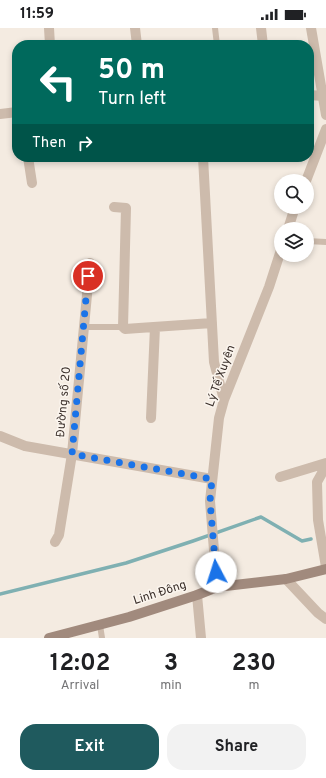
<!DOCTYPE html>
<html lang="en">
<head>
<meta charset="utf-8">
<style>
  :root { --surface:#fff; --page:#f2f2f2; --text:#202124; --muted:#757577; --accent:#1f5a5e }
  body { margin:0; font-family:Overpass,sans-serif; background:var(--page); color:var(--text); height:100vh; display:flex; flex-direction:column; font-size:15px; white-space:nowrap }
  * { box-sizing:border-box; margin:0 }
  p { font-size:13px; color:var(--muted) }
  .icon { flex:none; width:22px; height:22px; fill:none; stroke:currentColor; stroke-width:2; stroke-linecap:round; stroke-linejoin:round }
  .map { position:relative; height:610px; overflow:hidden }
  .side { display:flex; flex-direction:column; background:var(--surface); flex:1 }
  .side>* { flex:none }
  .hud { position:absolute; left:12px; top:12px; width:302px; height:122px; border-radius:16px; box-shadow:0 2px 6px #0003; background:#00695c; color:#fff; overflow:hidden }
  .controls { position:absolute; left:274px; top:146px; display:grid; gap:8px }
  .controls a { display:grid; place-items:center; width:40px; height:40px; border-radius:50%; background:var(--surface); box-shadow:0 2px 6px #0003; font-size:20px }
  .pin { position:absolute; display:grid; place-items:center; width:34px; height:34px; color:#fff; margin:-17px; border:2px solid #fff; border-radius:50%; box-shadow:0 1px 4px #0007 }
  .me { position:absolute; width:44px; margin:-22px; rotate:355deg; stroke-linejoin:round; filter:drop-shadow(0 0 3px #0008) }
  .turn { display:flex; align-items:center; gap:14px; height:84px; padding:0 20px; font-size:18px }
  .turn .icon { width:52px; height:52px; stroke-width:2.5 }
  .turn b { display:block; font-size:28px; line-height:34px }
  .then { display:flex; align-items:center; height:38px; padding:0 20px; background:#0003; gap:8px; font-size:15px }
  .eta { display:flex; justify-content:space-evenly; align-items:center; height:68px; text-align:center }
  .eta b { font-size:24px; font-weight:700; line-height:28px }
  .cta { display:flex; gap:8px; margin-top:auto; padding:8px 20px }
  .cta a { flex:1; height:46px; border-radius:16px; background:var(--accent); color:#fff; font-size:16px; font-weight:700; line-height:46px; text-align:center }
  .cta a+a { background:var(--page); color:var(--text) }
  .status { display:flex; justify-content:space-between; align-items:center; height:28px; padding:0 20px; background:var(--surface); direction:ltr }
  .status svg { height:11px; fill:currentColor }
  .map>svg:first-child { display:block }
  .lines { fill:none; stroke-linecap:round; stroke-linejoin:round }
  .stream { stroke:#7fb0b2; stroke-width:3.5 }
  .lane { stroke:#cdbbac; stroke-width:6 }
  .street { stroke:#cdbbac; stroke-width:10 }
  .secondary { stroke:#a18a7d; stroke-width:10 }
  .route { stroke:#1a73e8; stroke-width:7; stroke-dasharray:0 12.6 }
  .labels { text-anchor:middle; dominant-baseline:central; stroke-width:3; stroke-linejoin:round; paint-order:stroke }
  .street-label { font-size:12px; fill:#3b302b; stroke:#fbf5ee }
</style>
</head>
<body>
<div class="status"><b>11:59</b><svg viewBox="0 0 49 12"><path d="M0 12V9h3v3zM5 12V6h3v6zM10 12V3h3v9zM15 12V0h3v12zM26 1h20v11H26zM47 4h2v5h-2z"/></svg></div>
<div class="map">
<svg width="326" height="610" viewBox="0 0 326 610">
  <rect width="100%" height="100%" fill="#f4ebe1"/>
  <g class="lines">
    <path class="stream" d="M0 566 126 535 193 513 261 489 302 513 311 511"/>
    <path class="lane" d="M215 0 217 17
      M307 213 326 214
      M84 299H123
      M100 597 102 610"/>
    <path class="street" d="M49 0 50 17
      M135 0 137 17
      M261 0 263 17
      M311 0 326 87
      M309 67 323 68
      M0 86 17 84
      M28 129 32 155
      M203 129 214 334 224 372
      M306 153 326 101
      M114 179 126 180 123 299 125 301 139 300 212 295
      M288 201 295 179
      M151 390 155 299
      M0 408 25 418 212 451
      M326 438 317 454 318 492 326 539
      M280 449 326 435
      M55 514 59 507 72 426 90 235
      M286 551 318 585 326 591
      M217 559 210 473 219 390 224 372 269 259 281 222
      M197 567 201 610"/>
    <path class="secondary" d="M49 610 129 589 197 567 217 559 286 551 326 541"/>
  </g>
  <g class="lines">
    <path class="route" d="M88 248 72 426 212 451 210 473 216 544"/>
  </g>
  <g class="labels">
    <g class="street-label">
      <text transform="translate(221 348) rotate(-70)">Lý Tế Xuyên</text>
      <text transform="translate(64 374) rotate(-85)">Đường số 20</text>
      <text transform="translate(160 565) rotate(-18)">Linh Đông</text>
    </g>
  </g>
</svg>
<div class="controls">
<a><svg class="icon" aria-label="search" viewBox="0 0 24 24"><circle cx="10" cy="10" r="6"/><path d="M15 15l6 6"/></svg></a>
<a><svg class="icon" aria-label="layers" viewBox="0 0 24 24"><path d="M12 4l9 5-9 5-9-5zM3 14l9 5 9-5"/></svg></a>
</div>
<div class="pin" style="left:88px;top:248px;background:#d93025"><svg class="icon" aria-label="arrive" viewBox="0 0 24 24"><path d="M6 21V4h12l-3 4 3 4H6"/></svg></div>
<svg class="me" style="left:216px;top:544px" viewBox="-20 -20 40 40"><circle r="19" fill="#fff"/><path d="M0-13L10 11 0 6-10 11z" fill="#1a73e8"/></svg>
<div class="hud">
<div class="turn"><svg class="icon" aria-label="left" viewBox="0 0 24 24"><path d="M17 20v-9H6M10 6l-5 5 5 5"/></svg><div><b>50 m</b>Turn left</div></div>
<div class="then">Then<svg class="icon" aria-label="right" viewBox="0 0 24 24"><path d="M7 20v-9h11M14 6l5 5-5 5"/></svg></div>
</div>
</div>
<section class="side">
<div class="eta">
<div><b>12:02</b><p>Arrival</p></div>
<div><b>3</b><p>min</p></div>
<div><b>230</b><p>m</p></div>
</div>
<div class="cta"><a>Exit</a><a>Share</a></div>
</section>
</body>
</html>
